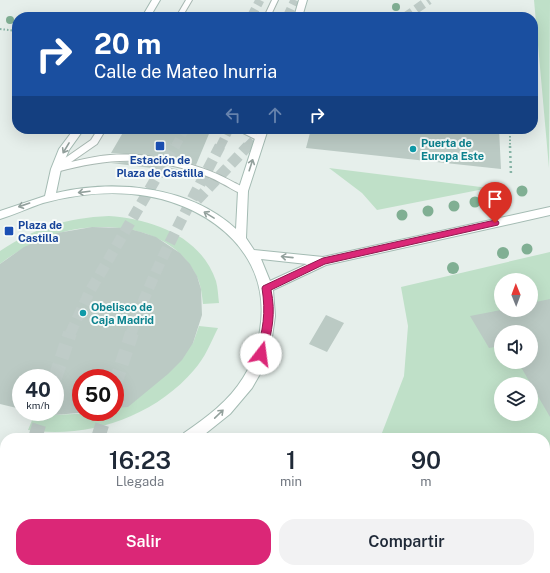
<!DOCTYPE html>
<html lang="es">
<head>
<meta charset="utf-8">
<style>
  :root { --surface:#fff; --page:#f2f2f3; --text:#1f2937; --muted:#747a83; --accent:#db2777 }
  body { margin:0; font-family:"Public Sans",sans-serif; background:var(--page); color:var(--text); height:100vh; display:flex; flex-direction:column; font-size:15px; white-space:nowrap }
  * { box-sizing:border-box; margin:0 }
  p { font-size:13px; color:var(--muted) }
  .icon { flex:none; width:22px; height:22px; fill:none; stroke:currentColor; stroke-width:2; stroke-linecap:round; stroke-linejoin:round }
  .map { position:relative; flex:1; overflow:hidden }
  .side { position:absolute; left:0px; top:433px; width:550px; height:140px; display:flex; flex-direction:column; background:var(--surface); border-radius:16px 16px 0 0; box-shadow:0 4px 16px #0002 }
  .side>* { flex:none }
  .banner { position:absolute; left:12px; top:12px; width:526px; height:122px; border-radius:16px; box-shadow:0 4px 16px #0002; background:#1a4fa0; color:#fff; overflow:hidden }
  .needle { width:26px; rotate:359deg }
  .tools { position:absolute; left:494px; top:273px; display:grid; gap:8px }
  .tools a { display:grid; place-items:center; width:44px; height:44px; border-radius:50%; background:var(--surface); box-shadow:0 4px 16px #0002; font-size:20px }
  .speed { position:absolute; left:12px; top:369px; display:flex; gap:8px; font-size:20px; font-weight:700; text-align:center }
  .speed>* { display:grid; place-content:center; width:52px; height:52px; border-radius:50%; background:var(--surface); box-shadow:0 4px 16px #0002; line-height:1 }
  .speed small { font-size:10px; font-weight:400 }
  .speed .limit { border:6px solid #d22; background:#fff; color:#111 }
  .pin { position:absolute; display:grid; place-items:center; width:34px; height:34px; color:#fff; margin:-41px -17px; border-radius:50% 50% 50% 0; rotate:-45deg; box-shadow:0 0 4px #0007 }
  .pin .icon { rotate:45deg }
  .me { position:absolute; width:44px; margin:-22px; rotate:15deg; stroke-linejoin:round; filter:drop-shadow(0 0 3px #0008) }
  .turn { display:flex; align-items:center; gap:14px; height:84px; padding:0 16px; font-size:18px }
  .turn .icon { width:52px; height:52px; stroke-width:2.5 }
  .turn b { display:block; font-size:28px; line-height:34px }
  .lanes { display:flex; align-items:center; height:38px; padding:0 16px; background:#0003; justify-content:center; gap:20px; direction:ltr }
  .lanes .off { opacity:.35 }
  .eta { display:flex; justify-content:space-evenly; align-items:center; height:68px; text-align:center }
  .eta b { font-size:24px; font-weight:600; line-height:28px }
  .primary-button { display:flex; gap:8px; margin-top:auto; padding:8px 16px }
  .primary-button a { flex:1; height:46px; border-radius:16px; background:var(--accent); color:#fff; font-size:16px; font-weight:600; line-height:46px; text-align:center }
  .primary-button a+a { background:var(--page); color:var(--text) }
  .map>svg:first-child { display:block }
  .green { fill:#bfe0c8; fill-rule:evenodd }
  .building { fill:#bbcac4 }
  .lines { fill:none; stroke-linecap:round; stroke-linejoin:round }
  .trunk-tunnel-far2 { stroke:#bfccc8; stroke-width:9; stroke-dasharray:9 4.5; stroke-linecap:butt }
  .trunk-tunnel-far1 { stroke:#bfccc8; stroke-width:11; stroke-dasharray:11 5.5; stroke-linecap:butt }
  .trunk-tunnel { stroke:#bfccc8; stroke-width:14; stroke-dasharray:14 7; stroke-linecap:butt }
  .service-casing { stroke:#a8b8b2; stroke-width:2 }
  .secondary-casing { stroke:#a4bbb3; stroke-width:2 }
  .path-far2 { stroke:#86b3a5; stroke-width:2; stroke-dasharray:1.5 2; stroke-linecap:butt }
  .path-far1 { stroke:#86b3a5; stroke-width:2.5; stroke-dasharray:2 3; stroke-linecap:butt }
  .path { stroke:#86b3a5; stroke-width:3; stroke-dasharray:2.5 3.5; stroke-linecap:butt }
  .service { fill:#fff; fill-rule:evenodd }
  .secondary { fill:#fff; fill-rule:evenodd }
  .tree { fill:#80af93 }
  .oneway { stroke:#92a09c }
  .route { fill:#db2777; stroke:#8e194d }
  .transit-dot { fill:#1a4fb4; stroke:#f7fbf9; stroke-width:1.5 }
  .culture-dot { fill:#0f9aa8; stroke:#f7fbf9; stroke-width:1.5 }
  .labels { text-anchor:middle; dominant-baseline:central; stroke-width:4; stroke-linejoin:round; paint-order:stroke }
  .culture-label { font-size:11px; font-weight:bold; fill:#0d838f; stroke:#f7fbf9; text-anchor:start }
  .transit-label { font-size:11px; font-weight:bold; fill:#164399; stroke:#f7fbf9 }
</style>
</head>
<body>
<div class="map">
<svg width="550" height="573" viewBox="0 0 550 573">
  <rect width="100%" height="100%" fill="#e6efeb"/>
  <path class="green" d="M534 0H550L549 168Z
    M329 168 489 188 377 210 362 193Z
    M109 216C152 219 201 236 216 281 218 288 218 296 219 303L203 304C202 295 201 285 197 277 173 226 104 219 56 234 36 240 17 251 0 264V251C36 227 66 218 109 216Z
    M550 252V573H261L268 568H545V438H380L404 376 408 326 401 287ZM501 280H531V310H501ZM501 332H531V362H501ZM501 384H531V414H501Z
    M199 326 218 328C211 342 205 358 194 370 154 417 88 439 28 430L35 413 54 415 115 412V405L193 343Z"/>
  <path class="building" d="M125 129H211L196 165 158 156 111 153Z
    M311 129H499L501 169 306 148Z
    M126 162 159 165 193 173 111 163Z
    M92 227 126 228 141 232 156 237 180 253 190 264 197 276 201 289 202 315 193 343 182 360 168 374 128 407 115 408V378H81V412H91L54 415 31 412H55V378H21V409L0 404V264L24 247 40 240 57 233Z
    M550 299V417L518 362H531V332H501V346L489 348 470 316 501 310H531V303Z
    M326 315 344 323 327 352 309 344Z"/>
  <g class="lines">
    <path class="trunk-tunnel-far2" d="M251 17 260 0
      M287 17 295 0
      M405 17 429 0
      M175 147 185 129
      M220 147 229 129
      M247 147 265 129"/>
    <path class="trunk-tunnel-far1" d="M197 200 248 146
      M70 334 90 291 175 146
      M131 334C153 269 189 206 220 146"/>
    <path class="trunk-tunnel" d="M55 378 70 333
      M115 384 132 333
      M35 438 43 412
      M98 438 106 412
      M0 543 5 528
      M56 573 57 568"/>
    <g class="service-casing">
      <path id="service" d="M186 0H192L182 17H176Z
        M272 0H278L270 17H264Z
        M98 129H106L97 144 71 162C84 159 97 156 110 155 149 152 201 163 235 183 239 185 244 187 247 191L246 193C243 194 243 194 240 193 234 191 228 186 221 183 213 178 204 175 196 172 144 156 108 158 56 172L53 171 52 169 53 167 57 166 58 163 91 140Z
        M235 129H246L264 138 263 140H257Z
        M0 551 5 552V566L0 565Z
        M115 568H129L127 573H113Z"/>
    </g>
    <g class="secondary-casing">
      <path id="secondary" d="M152 0H160L150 17H142Z
        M299 0H307L302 17H294Z
        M74 129H84L69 150 61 169 56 193C115 179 190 186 236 229L238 191 258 129H268L248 191 246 238 254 250 323 257 550 207V215L326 265 273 290 275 316 271 344 260 374 252 388 230 414 200 438H182L184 433C206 418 229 401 243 378 252 364 258 347 260 330 272 257 215 208 147 196 113 190 76 194 43 203 28 208 14 215 0 219V211L45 196 51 169 59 149ZM261 259 307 264 270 281Z
        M0 470 5 471V485L0 484Z
        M141 568H157L156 573H140Z"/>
    </g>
    <path class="path-far2" d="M0 29 17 31
      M510 129V147"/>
    <path class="path-far1" d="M510 146 511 175"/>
    <path class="path" d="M442 568 444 573
      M541 568 543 573
      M495 573 513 568"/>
    <use href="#service" class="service"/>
    <use href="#secondary" class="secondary"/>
  </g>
  <g class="tree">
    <circle cx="396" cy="7" r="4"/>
    <circle cx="10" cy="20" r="4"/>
    <circle cx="522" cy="191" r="5.5"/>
    <circle cx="475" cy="202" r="5.5"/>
    <circle cx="454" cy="206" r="5.5"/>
    <circle cx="428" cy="211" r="5.5"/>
    <circle cx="402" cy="215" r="5.5"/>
    <circle cx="527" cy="249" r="5.5"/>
    <circle cx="503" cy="253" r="6"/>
    <circle cx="453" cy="268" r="6"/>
  </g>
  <defs><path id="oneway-shaft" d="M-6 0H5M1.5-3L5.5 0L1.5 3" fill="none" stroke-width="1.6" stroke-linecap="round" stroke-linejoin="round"/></defs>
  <g class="oneway">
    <use href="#oneway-shaft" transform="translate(66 148) rotate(121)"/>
    <use href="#oneway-shaft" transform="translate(251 165) rotate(-72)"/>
    <use href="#oneway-shaft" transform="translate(84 192) rotate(173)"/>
    <use href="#oneway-shaft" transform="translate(24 205) rotate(161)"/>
    <use href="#oneway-shaft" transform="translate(209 215) rotate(-149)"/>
    <use href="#oneway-shaft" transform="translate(287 257) rotate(-174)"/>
    <use href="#oneway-shaft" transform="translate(219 414) rotate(-44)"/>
  </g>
  <path class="route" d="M495 220 498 221 499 223 498 225 325 264 271 290C276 313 272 331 266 354L265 357H258L256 354C263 330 266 313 262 288L263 286 323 258Z"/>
  <g class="transit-dot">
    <rect x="155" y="141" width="10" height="10" rx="2"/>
    <rect x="4" y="226" width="10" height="10" rx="2"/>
  </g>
  <g class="culture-dot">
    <circle cx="413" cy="149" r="4"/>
    <circle cx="83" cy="313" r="4"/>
  </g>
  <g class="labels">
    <g class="culture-label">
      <text x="421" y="143">Puerta de<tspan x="421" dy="13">Europa Este</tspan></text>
      <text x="91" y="307">Obelisco de<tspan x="91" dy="13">Caja Madrid</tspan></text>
    </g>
    <g class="transit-label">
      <text x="160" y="160">Estación de<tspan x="160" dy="13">Plaza de Castilla</tspan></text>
      <text x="18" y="225" text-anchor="start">Plaza de<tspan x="18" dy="13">Castilla</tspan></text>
    </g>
  </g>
</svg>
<div class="tools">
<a><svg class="needle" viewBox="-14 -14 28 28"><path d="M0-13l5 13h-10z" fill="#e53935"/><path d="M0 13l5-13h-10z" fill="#747a83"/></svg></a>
<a><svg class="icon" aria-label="sound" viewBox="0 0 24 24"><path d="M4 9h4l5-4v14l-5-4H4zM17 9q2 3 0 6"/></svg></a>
<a><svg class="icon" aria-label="layers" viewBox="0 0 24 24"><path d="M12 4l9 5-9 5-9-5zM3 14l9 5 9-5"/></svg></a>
</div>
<div class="speed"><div>40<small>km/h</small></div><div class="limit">50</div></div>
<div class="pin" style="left:495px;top:223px;background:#d93025"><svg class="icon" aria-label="arrive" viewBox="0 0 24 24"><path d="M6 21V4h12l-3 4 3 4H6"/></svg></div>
<svg class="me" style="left:261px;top:354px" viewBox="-20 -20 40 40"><circle r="19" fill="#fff"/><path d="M0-13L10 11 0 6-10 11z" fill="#db2777"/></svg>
<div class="banner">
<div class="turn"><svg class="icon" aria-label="right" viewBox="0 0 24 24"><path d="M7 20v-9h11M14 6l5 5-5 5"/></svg><div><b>20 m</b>Calle de Mateo Inurria</div></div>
<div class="lanes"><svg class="icon off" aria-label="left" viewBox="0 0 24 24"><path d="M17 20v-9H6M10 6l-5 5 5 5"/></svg><svg class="icon off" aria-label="ahead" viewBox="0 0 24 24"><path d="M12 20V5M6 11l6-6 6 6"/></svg><svg class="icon" aria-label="right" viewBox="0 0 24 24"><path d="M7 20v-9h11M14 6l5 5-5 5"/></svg></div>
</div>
<section class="side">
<div class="eta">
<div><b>16:23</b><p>Llegada</p></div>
<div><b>1</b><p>min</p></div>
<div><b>90</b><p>m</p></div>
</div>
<div class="primary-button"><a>Salir</a><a>Compartir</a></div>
</section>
</div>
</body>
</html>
